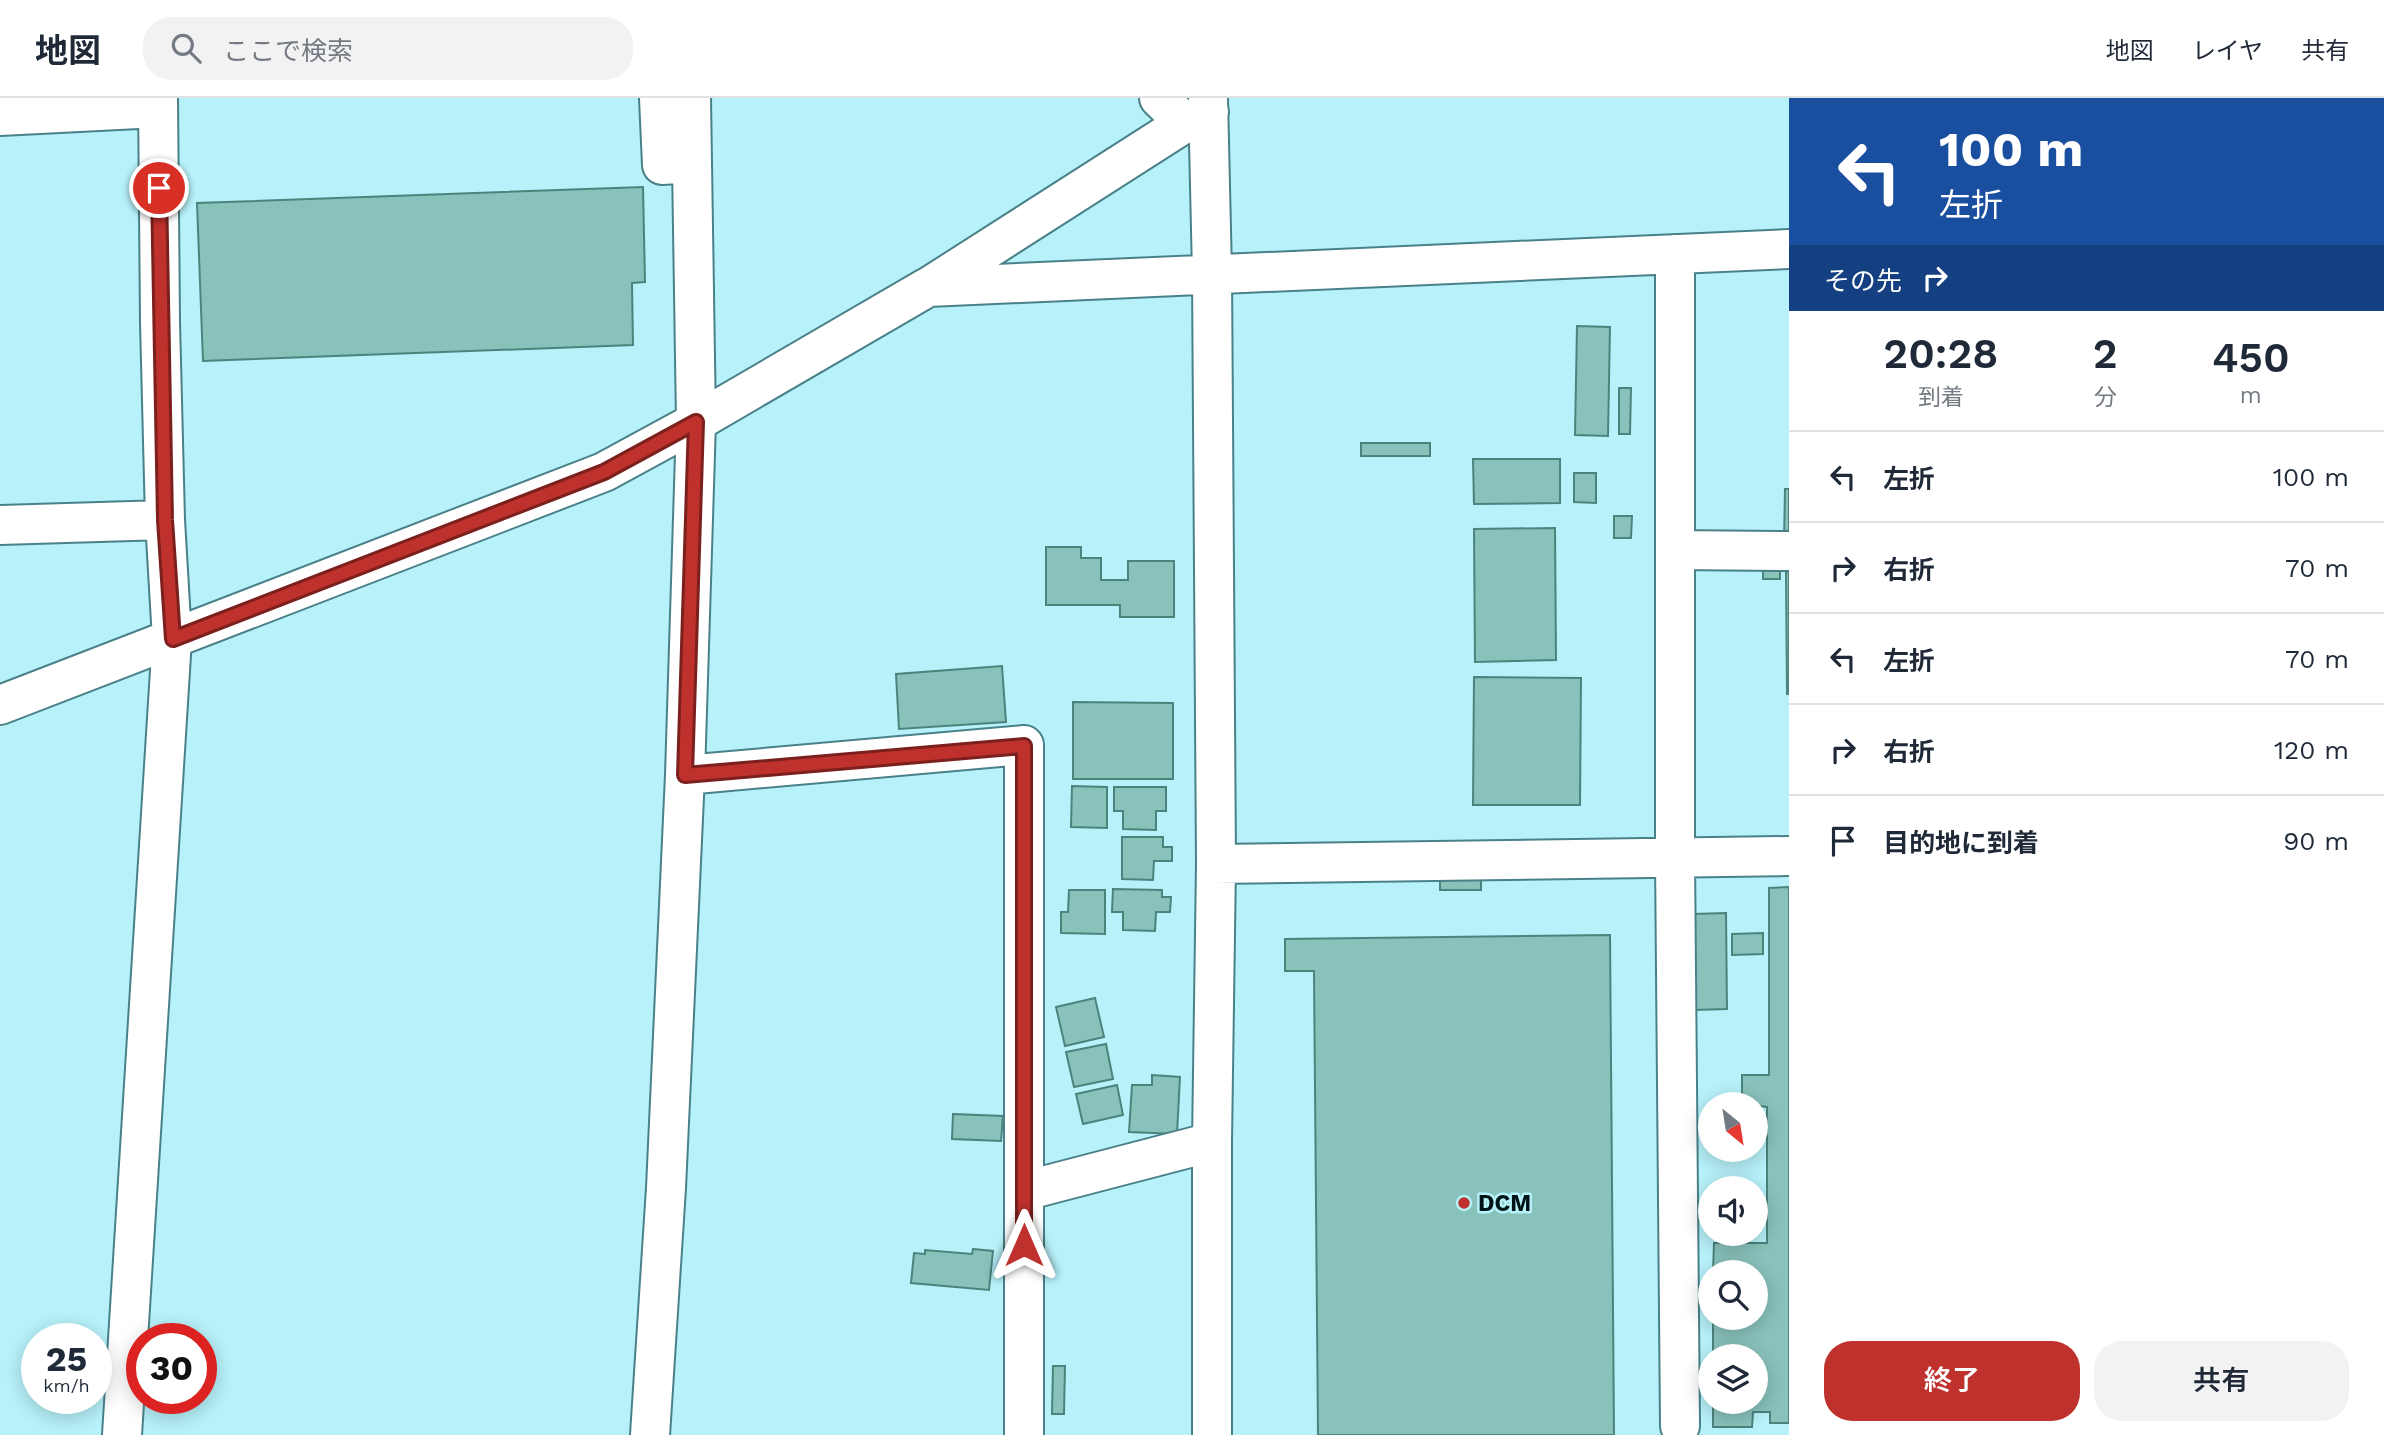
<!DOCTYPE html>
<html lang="ja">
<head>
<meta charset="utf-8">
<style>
  :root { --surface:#fff; --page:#f2f2f3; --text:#1f2937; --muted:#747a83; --line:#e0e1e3; --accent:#bf312d }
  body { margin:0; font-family:"Work Sans","Noto Sans JP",sans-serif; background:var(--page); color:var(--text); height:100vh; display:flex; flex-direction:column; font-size:26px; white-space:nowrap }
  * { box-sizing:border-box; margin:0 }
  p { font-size:23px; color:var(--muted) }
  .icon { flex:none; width:38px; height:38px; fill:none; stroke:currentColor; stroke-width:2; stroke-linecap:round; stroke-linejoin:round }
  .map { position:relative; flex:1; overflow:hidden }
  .panel { display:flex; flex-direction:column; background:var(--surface); width:595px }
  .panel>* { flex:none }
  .top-card { background:#1a4fa0; color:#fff; overflow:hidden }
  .needle { width:46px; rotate:150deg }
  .tools { position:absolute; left:1698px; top:994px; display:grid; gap:14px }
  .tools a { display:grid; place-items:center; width:70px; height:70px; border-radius:50%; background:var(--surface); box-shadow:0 4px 18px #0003; font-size:35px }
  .speed { position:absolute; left:21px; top:1225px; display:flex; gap:14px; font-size:35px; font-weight:700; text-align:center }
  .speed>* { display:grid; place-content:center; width:91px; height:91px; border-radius:50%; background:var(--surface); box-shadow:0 4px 18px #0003; line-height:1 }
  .speed small { font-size:18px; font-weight:400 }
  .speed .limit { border:10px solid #d22; background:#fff; color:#111 }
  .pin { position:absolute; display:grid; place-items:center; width:60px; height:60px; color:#fff; margin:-30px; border:4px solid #fff; border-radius:50%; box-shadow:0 2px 7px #0007 }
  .me { position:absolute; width:77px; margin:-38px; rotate:0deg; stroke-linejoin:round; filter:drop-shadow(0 0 5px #0008) }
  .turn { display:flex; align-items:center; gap:24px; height:147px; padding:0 35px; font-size:32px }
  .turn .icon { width:91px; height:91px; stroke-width:2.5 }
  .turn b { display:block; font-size:49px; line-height:60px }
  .then { display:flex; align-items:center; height:66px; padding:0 35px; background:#0003; gap:14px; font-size:26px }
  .eta { display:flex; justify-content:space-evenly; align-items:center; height:119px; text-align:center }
  .eta b { font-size:42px; font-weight:600; line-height:49px }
  .primary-button { display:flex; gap:14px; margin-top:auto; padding:14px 35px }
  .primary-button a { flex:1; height:80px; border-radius:28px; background:var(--accent); color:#fff; font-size:28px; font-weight:600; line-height:80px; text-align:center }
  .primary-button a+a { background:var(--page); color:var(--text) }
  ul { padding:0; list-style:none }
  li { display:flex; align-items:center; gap:21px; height:91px; padding:0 35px; border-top:2px solid var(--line) }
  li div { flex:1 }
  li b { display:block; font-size:26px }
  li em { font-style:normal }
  header { display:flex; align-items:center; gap:42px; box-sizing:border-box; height:98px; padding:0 35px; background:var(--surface); border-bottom:2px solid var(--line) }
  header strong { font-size:33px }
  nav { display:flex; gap:38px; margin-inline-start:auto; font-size:24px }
  .search { width:490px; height:63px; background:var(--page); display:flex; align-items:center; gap:18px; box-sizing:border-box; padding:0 24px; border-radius:28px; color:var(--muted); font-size:26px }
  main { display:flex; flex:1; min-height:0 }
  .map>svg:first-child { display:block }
  .building { fill:#89c2bb; stroke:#4c837d; stroke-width:2 }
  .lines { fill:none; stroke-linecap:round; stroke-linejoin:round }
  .minor-casing { stroke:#4a8189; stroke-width:42 }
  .minor { stroke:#fff; stroke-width:38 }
  .route-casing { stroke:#7c201d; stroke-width:18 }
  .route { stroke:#bf312d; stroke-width:12 }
  .poi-dot { fill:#bf312d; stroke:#b7f1f9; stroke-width:2.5 }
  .labels { text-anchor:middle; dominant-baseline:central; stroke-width:5; stroke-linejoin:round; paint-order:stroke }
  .poi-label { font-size:23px; font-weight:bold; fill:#001316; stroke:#b7f1f9; text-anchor:start }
</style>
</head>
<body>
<header>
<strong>地図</strong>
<div class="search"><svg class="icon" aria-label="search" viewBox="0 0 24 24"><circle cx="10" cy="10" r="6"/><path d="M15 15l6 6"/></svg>ここで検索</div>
<nav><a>地図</a><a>レイヤ</a><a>共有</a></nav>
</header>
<main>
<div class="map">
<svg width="1789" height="1337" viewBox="0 0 1789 1337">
  <rect width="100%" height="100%" fill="#b7f1f9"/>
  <path class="building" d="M643 89 645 184 632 185 633 247 203 263 197 105Z
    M1577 228 1610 229 1608 338 1575 337Z
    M1619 290H1631L1630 336H1619Z
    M1361 345H1430V358H1361Z
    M1473 361H1560V405L1474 406Z
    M1574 375H1596V405L1574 404Z
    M1785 391H1789V444H1784Z
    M1614 418H1632L1631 440H1614Z
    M1555 430 1556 562 1475 564 1474 431Z
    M1046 449H1081V460H1101V482H1128V463H1174V519H1120V507H1046Z
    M1763 463 1780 464V481H1763Z
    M1789 473V596H1787L1786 474Z
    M1002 568 1006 624 899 631 896 576Z
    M1474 579 1581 580 1580 707H1473Z
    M1073 604 1173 605V681H1073Z
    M1072 688 1107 689V730L1071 729Z
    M1114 689H1166V713H1156V732L1123 731V713H1114Z
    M1122 739H1163V749H1172V763H1154L1153 782 1122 781Z
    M1440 771H1481V792H1440Z
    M1789 789V1325H1770V1314H1753L1752 1329H1713V1304H1755V1258H1713V1220H1755V1174H1713L1714 1145H1767V1009L1742 1006V977H1769V790Z
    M1113 791 1162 792V799H1171L1170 814H1156L1155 833 1123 832V814H1112Z
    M1069 792H1105V836L1061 835V814H1068Z
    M1726 815 1727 911 1694 912 1693 816Z
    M1763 835V856L1732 857V836Z
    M1610 837 1614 1337H1318L1314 873H1285V841Z
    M1095 900 1104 939 1065 948 1056 909Z
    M1106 946 1113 981 1074 989 1066 954Z
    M1152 977 1180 979 1177 1036 1129 1034 1132 987H1152Z
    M1117 987 1123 1017 1083 1026 1076 996Z
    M953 1016 1003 1018 1001 1043 952 1041Z
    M973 1151 993 1153 989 1192 911 1185 914 1155 925 1156V1152L972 1156Z
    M1053 1268H1065L1064 1316H1052Z"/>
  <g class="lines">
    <g class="minor-casing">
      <path id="minor" d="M659 0 662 67 691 65
        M1159 0 1185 25
        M1208 0 1212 175 1216 766 1212 1044V1337
        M0 18 158 10
        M1675 156V758L1680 1328
        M930 188 1185 25 1209 14
        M0 427 165 422
        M1675 452 1789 453
        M0 607 604 374 696 324 928 189 1789 151
        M685 677 1024 647V1337
        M1216 766 1789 758
        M1024 1093 1212 1044
        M122 1337 172 541 165 422 160 224 158 0
        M650 1337 666 1090 685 677 696 324 691 0"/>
    </g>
    <use href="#minor" class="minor"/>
  </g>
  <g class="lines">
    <g class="route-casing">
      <path id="route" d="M159 90 165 422 173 541 604 374 696 324 685 677 1024 648V1147"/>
    </g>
    <use href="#route" class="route"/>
  </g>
  <circle class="poi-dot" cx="1464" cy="1105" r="7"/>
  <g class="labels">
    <g class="poi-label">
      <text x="1478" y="1105">DCM</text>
    </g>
  </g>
</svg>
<div class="tools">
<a><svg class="needle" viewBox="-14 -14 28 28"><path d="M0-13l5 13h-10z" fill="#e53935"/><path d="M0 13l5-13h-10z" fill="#747a83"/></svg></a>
<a><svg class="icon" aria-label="sound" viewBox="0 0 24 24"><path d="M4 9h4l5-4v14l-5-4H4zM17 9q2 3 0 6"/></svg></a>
<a><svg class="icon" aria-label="search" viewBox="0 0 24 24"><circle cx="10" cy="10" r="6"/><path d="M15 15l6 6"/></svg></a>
<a><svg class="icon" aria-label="layers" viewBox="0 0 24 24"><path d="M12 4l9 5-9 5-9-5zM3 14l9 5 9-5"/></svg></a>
</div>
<div class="speed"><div>25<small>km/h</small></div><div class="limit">30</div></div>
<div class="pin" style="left:159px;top:90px;background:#d93025"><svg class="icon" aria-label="arrive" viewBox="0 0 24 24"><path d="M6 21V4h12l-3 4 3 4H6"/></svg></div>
<svg class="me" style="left:1024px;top:1147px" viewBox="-20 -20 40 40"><path d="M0-17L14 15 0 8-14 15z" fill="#bf312d" stroke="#fff" stroke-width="4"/></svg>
</div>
<section class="panel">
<div class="top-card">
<div class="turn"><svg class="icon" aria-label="left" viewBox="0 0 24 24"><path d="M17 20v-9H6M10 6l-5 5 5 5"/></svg><div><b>100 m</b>左折</div></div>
<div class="then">その先<svg class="icon" aria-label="right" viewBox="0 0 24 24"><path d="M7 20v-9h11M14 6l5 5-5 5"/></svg></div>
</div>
<div class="eta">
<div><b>20:28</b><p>到着</p></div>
<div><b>2</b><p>分</p></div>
<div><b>450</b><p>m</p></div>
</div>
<ul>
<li><svg class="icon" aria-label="left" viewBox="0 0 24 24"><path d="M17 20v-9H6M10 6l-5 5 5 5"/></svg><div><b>左折</b></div><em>100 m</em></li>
<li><svg class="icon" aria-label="right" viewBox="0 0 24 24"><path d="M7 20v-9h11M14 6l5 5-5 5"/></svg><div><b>右折</b></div><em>70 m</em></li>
<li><svg class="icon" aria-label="left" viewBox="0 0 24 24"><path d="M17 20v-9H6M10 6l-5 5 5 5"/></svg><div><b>左折</b></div><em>70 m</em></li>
<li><svg class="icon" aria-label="right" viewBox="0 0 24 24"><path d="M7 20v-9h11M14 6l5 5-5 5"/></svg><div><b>右折</b></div><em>120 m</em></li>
<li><svg class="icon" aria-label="arrive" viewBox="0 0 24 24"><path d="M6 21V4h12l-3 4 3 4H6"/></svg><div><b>目的地に到着</b></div><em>90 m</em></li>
</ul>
<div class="primary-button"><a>終了</a><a>共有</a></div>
</section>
</main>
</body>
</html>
